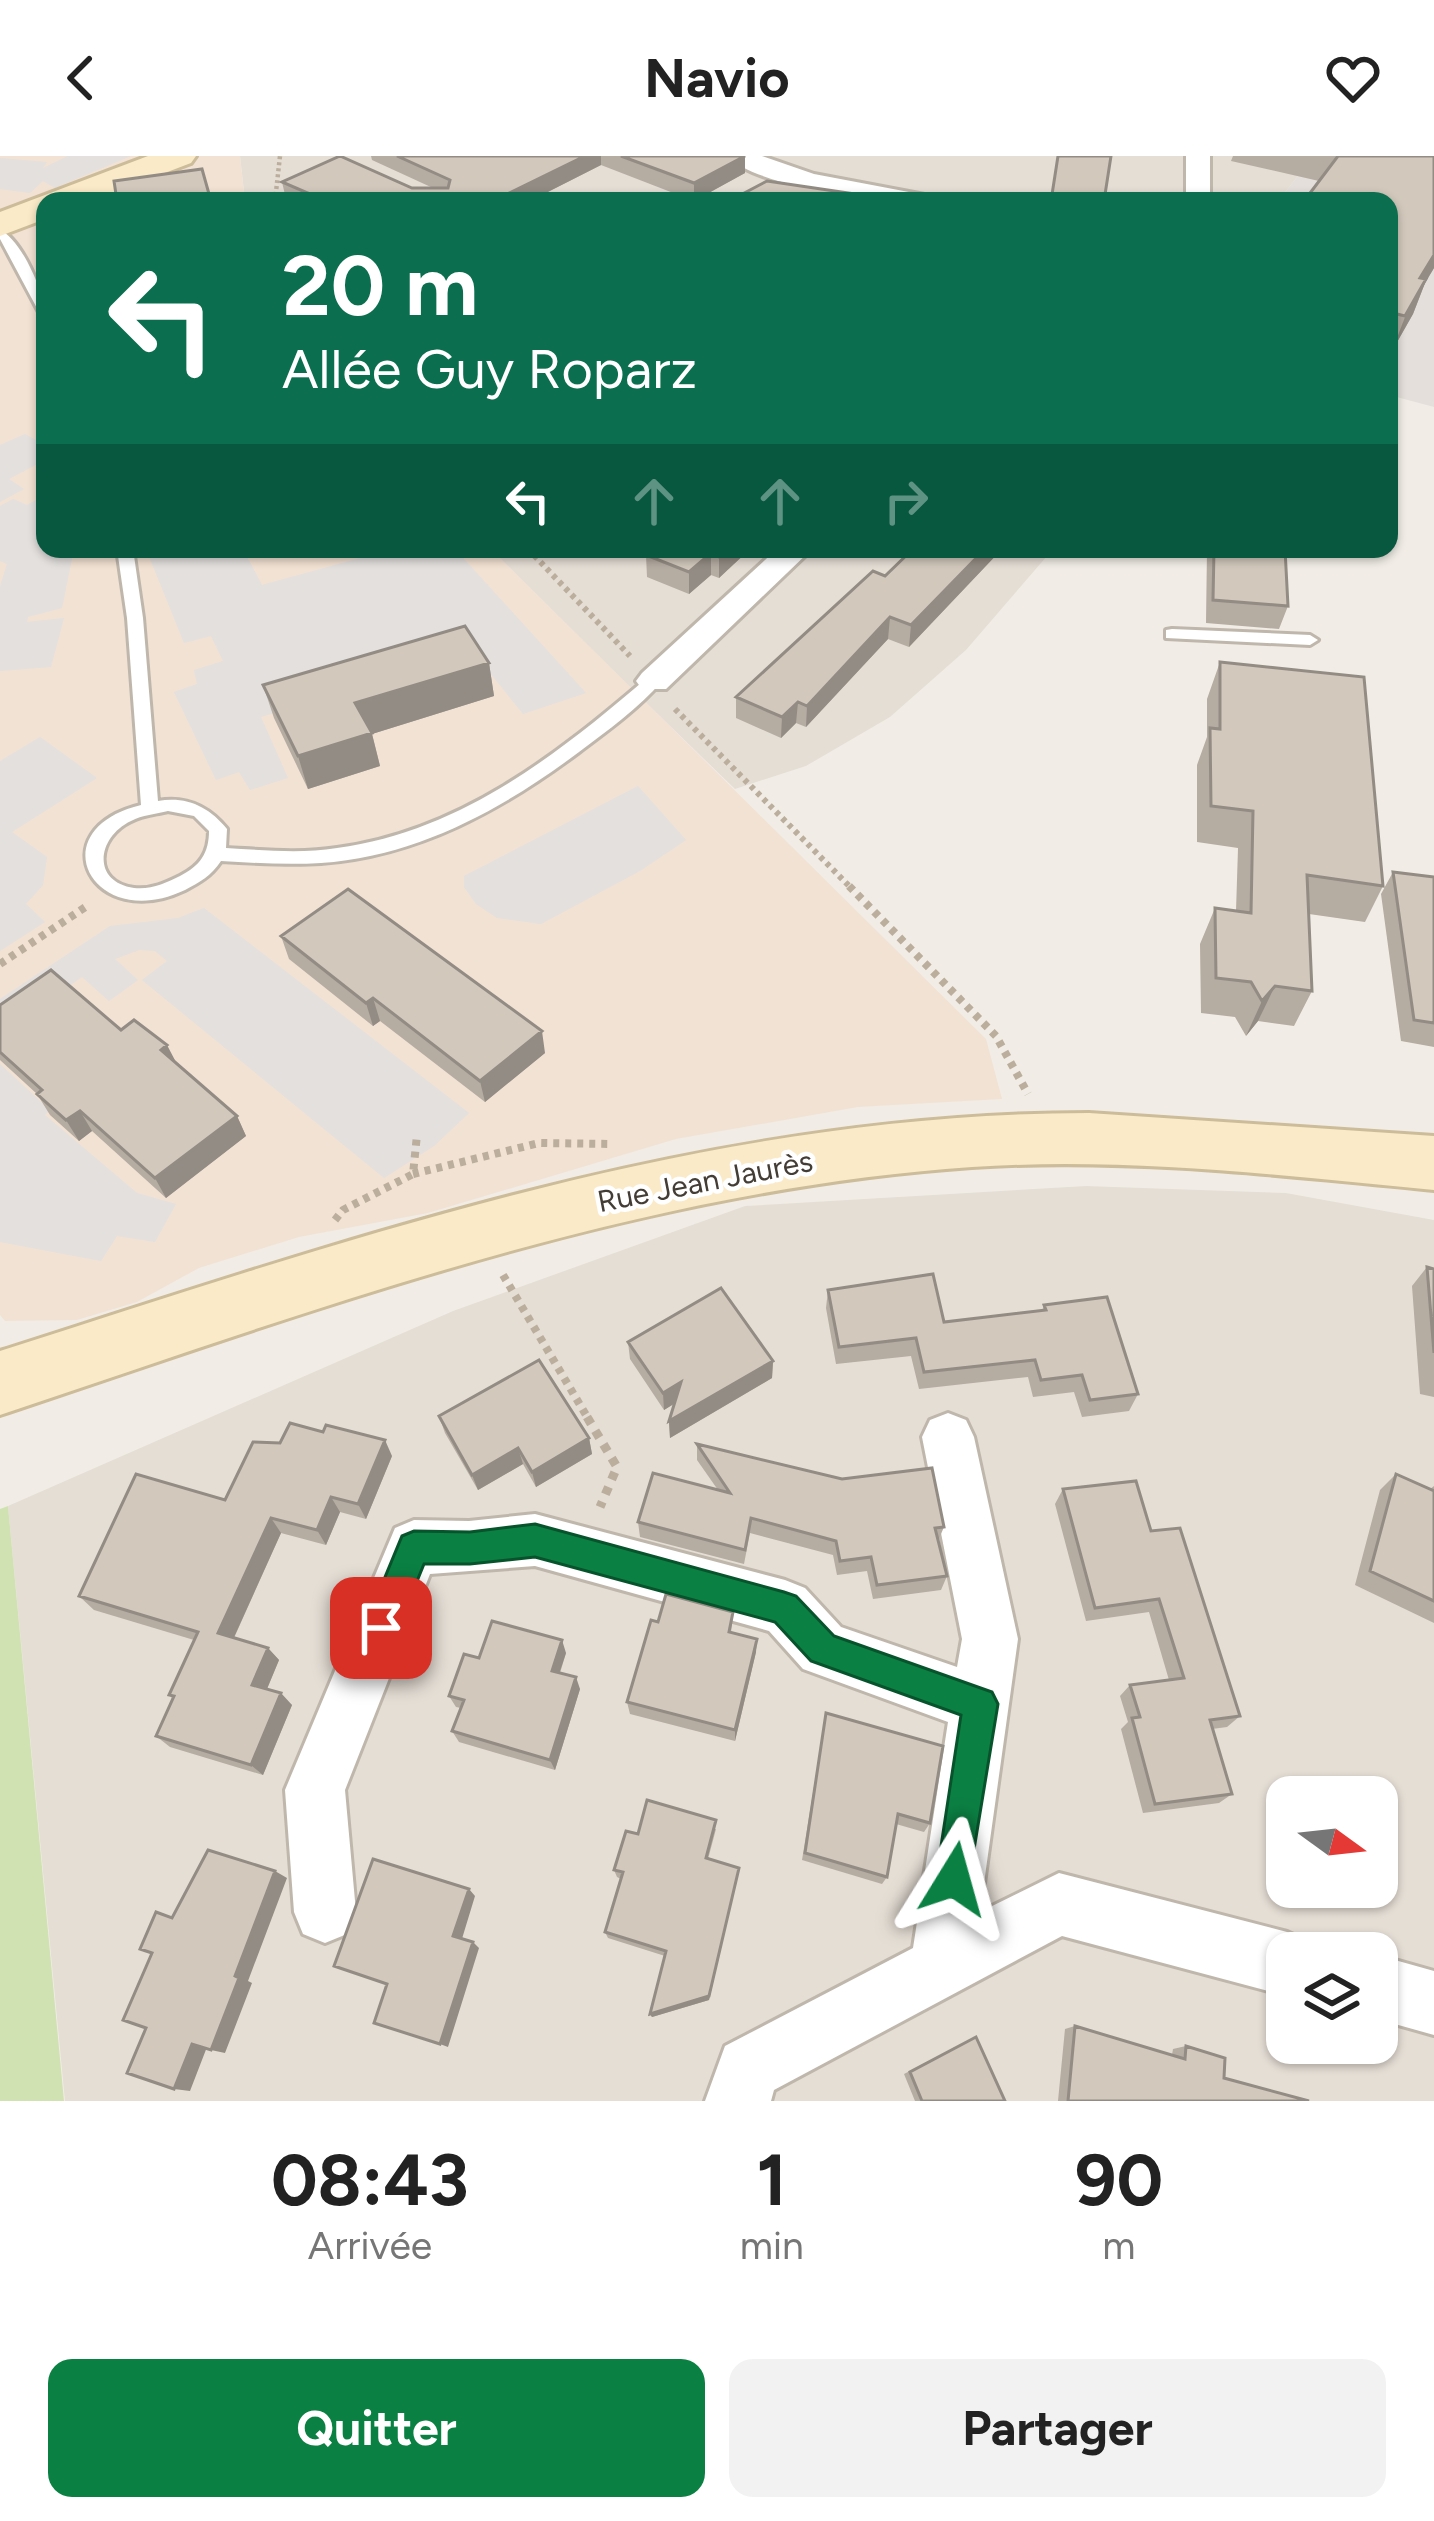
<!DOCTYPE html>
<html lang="fr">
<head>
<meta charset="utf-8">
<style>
  :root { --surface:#fff; --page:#f2f2f2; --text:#222; --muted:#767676; --accent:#0b8043 }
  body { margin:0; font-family:Figtree,sans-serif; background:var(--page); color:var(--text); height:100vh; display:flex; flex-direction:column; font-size:45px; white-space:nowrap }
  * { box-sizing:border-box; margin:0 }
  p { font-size:39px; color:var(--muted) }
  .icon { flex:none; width:66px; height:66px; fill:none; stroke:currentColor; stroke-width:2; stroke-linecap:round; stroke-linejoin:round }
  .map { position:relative; height:1945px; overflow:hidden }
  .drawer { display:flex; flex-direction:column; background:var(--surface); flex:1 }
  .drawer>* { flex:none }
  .hud { position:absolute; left:36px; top:36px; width:1362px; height:366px; border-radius:24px; box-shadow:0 3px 9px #0004; background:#0b6e4f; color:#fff; overflow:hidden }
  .needle { width:78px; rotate:105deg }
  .buttons { position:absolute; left:1266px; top:1620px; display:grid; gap:24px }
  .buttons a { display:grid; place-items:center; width:132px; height:132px; border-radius:24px; background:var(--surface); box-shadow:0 3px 9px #0004; font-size:60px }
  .pin { position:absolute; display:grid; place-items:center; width:102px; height:102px; color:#fff; margin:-51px; border-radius:24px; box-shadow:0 6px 18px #0006 }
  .me { position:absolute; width:132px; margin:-66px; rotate:8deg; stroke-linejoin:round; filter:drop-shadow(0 0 9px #0008) }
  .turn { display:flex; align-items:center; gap:42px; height:252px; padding:0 48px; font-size:54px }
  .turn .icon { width:156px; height:156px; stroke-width:2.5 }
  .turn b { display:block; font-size:84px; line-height:102px }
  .lanes { display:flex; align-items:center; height:114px; padding:0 48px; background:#0003; justify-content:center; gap:60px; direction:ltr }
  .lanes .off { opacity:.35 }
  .eta { display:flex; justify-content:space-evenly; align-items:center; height:204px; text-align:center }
  .eta b { font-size:72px; font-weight:700; line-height:84px }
  .primary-button { display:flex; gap:24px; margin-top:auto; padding:24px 48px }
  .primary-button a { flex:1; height:138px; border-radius:24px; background:var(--accent); color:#fff; font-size:48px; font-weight:700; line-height:138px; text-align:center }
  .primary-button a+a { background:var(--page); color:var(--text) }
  header { display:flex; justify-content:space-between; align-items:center; height:156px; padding:0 48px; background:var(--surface); font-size:54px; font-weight:700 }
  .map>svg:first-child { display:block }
  .residential { fill:#e5ded5; fill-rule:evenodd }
  .commercial { fill:#f2e2d3 }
  .industrial { fill:#e4dfdb }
  .green { fill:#d1e2b2 }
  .parking { fill:#e3e0de }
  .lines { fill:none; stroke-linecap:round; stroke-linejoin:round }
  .lane-casing { stroke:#bfb7ac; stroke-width:6 }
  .street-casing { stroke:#bfb7ac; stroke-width:6 }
  .secondary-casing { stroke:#cdbc99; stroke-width:6 }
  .path-far3 { stroke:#bcae9c; stroke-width:4.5; stroke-dasharray:3 3; stroke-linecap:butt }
  .path-far2 { stroke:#bcae9c; stroke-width:6; stroke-dasharray:4.5 4.5; stroke-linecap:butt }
  .path-far1 { stroke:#bcae9c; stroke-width:8; stroke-dasharray:6 6; stroke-linecap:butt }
  .path { stroke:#bcae9c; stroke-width:9; stroke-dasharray:8 8; stroke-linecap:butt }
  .lane { fill:#fff; fill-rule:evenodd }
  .street { fill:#fff; fill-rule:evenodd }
  .secondary { fill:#faeac8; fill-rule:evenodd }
  .wall { fill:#b5aca2 }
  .shaded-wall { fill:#938c84 }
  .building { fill:#d2c8bc; stroke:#938c84; stroke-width:3 }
  .route { fill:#0b8043; stroke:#07532c; stroke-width:3 }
  .labels { text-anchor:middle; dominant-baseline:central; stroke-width:9; stroke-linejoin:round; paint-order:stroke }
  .street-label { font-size:30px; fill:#443d36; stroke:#fff }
</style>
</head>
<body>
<header><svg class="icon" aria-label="back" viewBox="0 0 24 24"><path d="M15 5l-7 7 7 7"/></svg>Navio<svg class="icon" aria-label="heart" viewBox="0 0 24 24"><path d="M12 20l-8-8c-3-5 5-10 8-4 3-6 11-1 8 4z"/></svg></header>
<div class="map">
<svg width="1434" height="1945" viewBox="0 0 1434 1945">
  <rect width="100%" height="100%" fill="#f1ede6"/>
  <path class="residential" d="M240 0H1314L1278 45H245Z
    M487 393H1053L966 494 890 561 806 610 735 633Z
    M1086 1030 1286 1037 1434 1064V1945H65L8 1350 453 1155 745 1050ZM1287 1641H1377V1731H1287ZM1287 1797H1377V1887H1287Z"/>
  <path class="commercial" d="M0 0H240L245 45H45V393H491L986 883 1002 943 858 951 676 983 428 1057 299 1081 199 1112 137 1146 77 1164 5 1165 0 1159Z"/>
  <path class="industrial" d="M1314 0H1434V251L1389 239V45H1278Z"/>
  <path class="green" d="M8 1350 64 1945H0V1353Z"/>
  <path class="parking" d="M68 0H131L55 32 43 25 30 37 0 33V2L47 6 43 12Z
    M25 278 45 289V304L9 323 24 333 0 346V289Z
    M45 339V393H74L62 452 28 461 27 466 64 462 51 511 0 515V430L7 408 0 405V350L13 343 27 349Z
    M146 393H243L262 429 393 393H455L586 537 523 558 474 497 261 561 288 622 250 634 239 616 216 624 174 536 197 528 194 514 223 505 211 480 184 487Z
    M40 581 97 622 12 676 47 701 43 729 26 748 45 766 0 795V605Z
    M638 630 686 684 640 715 541 768 497 762 476 748 464 731V720Z
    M204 752 469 957 434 990 384 1022 142 824 167 805 155 795 139 794 115 803 138 824 109 845 82 821 0 878V843L110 770 178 762Z
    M0 908 50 954 45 959 137 1037 176 1048 155 1086 117 1080 101 1105 0 1086Z"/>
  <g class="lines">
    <g class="lane-casing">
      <path id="lane" d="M0 74C21 83 45 137 45 160L39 156 0 83Z
        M117 393H133L143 462 158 645C187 640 209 651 227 673L226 692C263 694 300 698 337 692 460 675 556 600 648 521H660L662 525C639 552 607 575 579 596 503 653 418 700 321 707 288 709 254 707 221 705 211 720 200 726 185 734 93 778 38 674 141 649L127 462ZM168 655 194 660 209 675C209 697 200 710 180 720 166 727 151 734 134 732 91 726 97 681 131 665 142 659 156 658 168 655Z
        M1172 473 1310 479 1318 484 1310 489 1166 482V474Z"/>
    </g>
    <g class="street-casing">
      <path id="street" d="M726 0H762L814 18 930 40 933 45C883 45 763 34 726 0Z
        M1186 0H1210V45H1186Z
        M777 393H812L666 533H642L636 525 642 517Z
        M948 1257 966 1264 974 1281 1018 1483 980 1756 1059 1717 1287 1776 1309 1786 1314 1797H1287V1840L1062 1780 774 1934 771 1945H705L725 1890 913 1792 948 1566 803 1513 769 1475 535 1410 430 1418 345 1634 356 1756 347 1778 325 1787 303 1778 294 1756 285 1634 395 1372 414 1364 469 1365 535 1358 785 1424 805 1432 841 1471 957 1511 962 1483 922 1281 930 1264Z
        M1377 1799 1434 1815V1879L1377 1863Z"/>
    </g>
    <g class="secondary-casing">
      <path id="secondary" d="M148 0H196L191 7 91 45H45V63L0 80V56Z
        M1089 957 1434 980V1034C1281 1019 1126 1001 972 1011 636 1034 317 1153 0 1259V1195C356 1081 711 957 1089 957Z"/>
    </g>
    <path class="path-far3" d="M275 45 280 0"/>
    <path class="path-far2" d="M528 393 630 500
      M675 553 852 733"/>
    <path class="path-far1" d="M849 730 996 880 1028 938
      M0 808 87 750
      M413 1018 539 987 611 988
      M335 1064 343 1054 413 1018 417 979
      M503 1119 589 1264"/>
    <path class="path" d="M587 1261 617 1311 600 1351"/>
    <use href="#lane" class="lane"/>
    <use href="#street" class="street"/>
    <use href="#secondary" class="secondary"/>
  </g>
  <path class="wall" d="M371 0H745V17L694 45 601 9 530 45H290L286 43 282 26 433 32 372 4Z
    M1233 0H1434V112L1425 127 1413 158 1392 195H1389V45L1319 25 1231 5Z
    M654 393H750L719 422 711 419 689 438 647 421 646 399Z
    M913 393H1002L909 491 888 483 806 571 796 567 781 582 736 562V541L885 420Z
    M1207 393H1285L1288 450 1279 473 1206 467Z
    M1220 506 1383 730 1365 766 1309 758 1312 835 1294 870 1258 865 1246 880 1235 861 1201 857 1200 788 1215 752 1236 755 1238 692 1197 686V609L1207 581V543Z
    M489 507 494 540 372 578 380 610 308 633 274 562 263 529Z
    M1393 716 1434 721V891L1401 885 1381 738Z
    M281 780 545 897 485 946 380 865 373 870 289 803Z
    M0 849 121 874 176 907 237 960 246 980 166 1042 92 975 79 985 50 959 37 938 0 904Z
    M1427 1111 1434 1113V1241L1420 1238 1412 1130Z
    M828 1134 944 1166 1042 1155 1044 1149 1138 1238 1129 1255 1082 1261 1074 1236 1033 1241 1028 1221 919 1233 911 1200 836 1208 826 1152Z
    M628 1186 773 1205 772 1222 670 1282 669 1265 675 1247 664 1254 630 1203Z
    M439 1260 589 1282 592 1298 536 1331 523 1308 478 1334 445 1277Z
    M697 1288 944 1371 938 1385 947 1420 941 1434 873 1443 867 1415 837 1419 833 1399 750 1377 744 1408 640 1381 638 1366 718 1334 697 1304Z
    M392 1300 366 1363 340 1356 326 1389 281 1377 234 1482 268 1492 279 1504 267 1533 292 1549 263 1619 170 1591 156 1580 173 1543 169 1539 194 1484 94 1454 79 1440Z
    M1396 1318 1430 1333 1434 1330V1467L1355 1429 1380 1334Z
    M1063 1333 1151 1375 1240 1560 1227 1571 1212 1573 1232 1638 1219 1647 1143 1657 1121 1573 1128 1566 1120 1540 1130 1529 1169 1524 1149 1456 1086 1465 1055 1348Z
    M733 1456 731 1477 756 1496 735 1585 630 1558 627 1546 658 1466Z
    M566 1497 560 1517 580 1533 555 1614 459 1586 452 1575 461 1552 456 1551 449 1540 479 1502Z
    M826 1557 930 1667 924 1676 896 1668 887 1721 882 1728 802 1704Z
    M716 1673 708 1703 738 1719 709 1844 652 1861 650 1858 665 1800 608 1782 605 1776 621 1723 617 1721 614 1714 638 1678Z
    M1075 1870 1172 1899 1173 1893 1186 1890 1224 1922 1309 1945H1058L1065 1873Z
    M976 1881 1005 1945H915L904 1918Z"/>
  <path class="shaded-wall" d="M585 0H601V9L530 45H493Z
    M745 0V17L694 45V27Z
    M1434 99V112L1425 127 1413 158 1392 195 1420 122Z
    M727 393H750L719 422V401Z
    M985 393H1002L909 491 911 469Z
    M711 397V419L689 438V416Z
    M890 461 888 483 806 571 807 550Z
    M489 507 494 540 372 578 380 610 308 633 298 600 355 547Z
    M798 546 796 567 781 582 782 561Z
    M1275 830 1258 865 1246 880 1262 845Z
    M373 842 380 865 373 870 366 847Z
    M542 875 545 897 485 946 480 925Z
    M167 889 178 910 161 894Z
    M80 955 92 975 79 985 66 964Z
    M237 960 246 980 166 1042 155 1022Z
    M773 1205 772 1222 670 1282 669 1265Z
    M681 1226 682 1243 664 1254 663 1237Z
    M589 1282 592 1298 536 1331 532 1316Z
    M385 1284 392 1300 366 1363 358 1348Z
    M518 1292 523 1308 478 1334 472 1319Z
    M331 1341 340 1356 326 1389 317 1374Z
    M271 1362 281 1377 230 1490 218 1477Z
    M757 1483 756 1496 735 1585V1574Z
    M562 1484 566 1497 556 1527 552 1515Z
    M268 1492 279 1504 264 1540 252 1529Z
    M576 1521 580 1533 555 1614 550 1604Z
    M281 1537 292 1549 263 1619 251 1609Z
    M739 1712 709 1844 652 1861 650 1858Z
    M275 1715 287 1722 248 1825 252 1827 225 1897 211 1894 235 1820Z
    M469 1733 475 1740 461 1786 453 1780Z
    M473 1786 479 1792 448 1891 440 1888Z
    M192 1888 207 1891 190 1935 174 1933Z"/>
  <path class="building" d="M340 0 412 32H448L450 24 397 0H585L493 45H326L282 26Z
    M621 0H745L694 27Z
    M1058 0H1111L1104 45H1051Z
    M1338 0H1434V99L1420 122 1426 123 1405 160 1389 156V45H1304Z
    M202 13 211 45H117L114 25Z
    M767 25 882 42 881 45H729Z
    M654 393H727L719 401 711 397 689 416 646 399Z
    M913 393H985L911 469 890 461 807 550 798 546 782 561 736 541 873 415 885 420Z
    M1214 393H1285L1288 450 1213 444Z
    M465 470 489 507 355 547 372 577 298 600 263 529Z
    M1220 506 1364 521 1383 730 1307 719 1312 835 1275 830 1262 845 1251 826 1216 822 1215 752 1251 757 1253 655 1211 650 1210 572 1220 573Z
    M1393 716 1434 721V867L1414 864Z
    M348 733 542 875 480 925 373 842 366 847 281 780Z
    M51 814 121 874 134 864 167 889 161 894 237 960 155 1022 80 955 66 964 37 938 42 934 0 896V849Z
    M1427 1111 1434 1113V1197Z
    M933 1118 944 1166 1046 1154 1044 1149 1107 1141 1138 1238 1090 1244 1082 1219 1041 1224 1035 1204 924 1216 916 1182 839 1191 828 1134Z
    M721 1132 773 1205 669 1265 681 1226 663 1237 628 1186Z
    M539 1204 589 1282 532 1316 518 1292 472 1319 439 1260Z
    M290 1267 323 1276 326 1269 385 1284 358 1348 331 1341 317 1374 271 1362 218 1477 268 1492 252 1529 281 1537 251 1609 156 1580 174 1540 169 1539 198 1476 79 1440 136 1318 225 1344 253 1286 280 1287Z
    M697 1288 842 1323 932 1312 944 1371 935 1372 947 1420 877 1429 871 1401 840 1405 836 1385 751 1362 745 1394 638 1366 653 1317 730 1337Z
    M1396 1318 1434 1335V1445L1370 1415Z
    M1136 1325 1151 1375 1180 1372 1240 1560 1210 1564 1232 1638 1155 1648 1132 1562 1140 1561 1130 1529 1184 1522 1159 1443 1095 1452 1063 1333Z
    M666 1438 733 1456 729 1476 757 1483 735 1574 627 1546 651 1464 658 1466Z
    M492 1465 562 1484 552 1515 576 1521 550 1604 452 1575 464 1544 449 1540 464 1498 479 1502Z
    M826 1557 943 1590 930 1667 898 1658 887 1721 805 1697Z
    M647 1644 716 1664 706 1702 739 1712 709 1840 650 1858 666 1795 605 1776 623 1716 614 1714 626 1675 638 1678Z
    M208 1694 275 1715 235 1820 239 1822 211 1894 192 1888 174 1933 127 1917 146 1872 123 1864 152 1797 140 1793 156 1756 172 1762Z
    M373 1703 469 1733 453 1780 473 1786 440 1888 374 1867 387 1828 334 1810Z
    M1075 1870 1185 1903 1186 1890 1225 1902 1224 1922 1309 1945H1068Z
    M976 1881 1005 1945H922L910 1916Z"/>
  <path class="route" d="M535 1368 784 1436 796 1440 834 1480 992 1536 998 1548 967 1736 954 1742 941 1736 936 1723 961 1559 811 1505 775 1466 535 1401 470 1408H424L393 1484 381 1489 369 1484 364 1472 402 1380 414 1375 470 1376Z"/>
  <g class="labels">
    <g class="street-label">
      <text transform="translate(705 1025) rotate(-11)">Rue Jean Jaurès</text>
    </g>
  </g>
</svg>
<div class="buttons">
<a><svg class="needle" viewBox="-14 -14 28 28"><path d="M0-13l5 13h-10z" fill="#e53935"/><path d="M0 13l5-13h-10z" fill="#767676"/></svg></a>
<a><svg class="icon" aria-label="layers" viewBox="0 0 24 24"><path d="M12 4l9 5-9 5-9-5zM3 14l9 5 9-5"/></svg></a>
</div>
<div class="pin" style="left:381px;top:1472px;background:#d93025"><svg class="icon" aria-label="arrive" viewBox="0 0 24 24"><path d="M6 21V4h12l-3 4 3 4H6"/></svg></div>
<svg class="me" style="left:954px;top:1723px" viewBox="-20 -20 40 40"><path d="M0-17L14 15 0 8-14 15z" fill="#0b8043" stroke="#fff" stroke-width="4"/></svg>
<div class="hud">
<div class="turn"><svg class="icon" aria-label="left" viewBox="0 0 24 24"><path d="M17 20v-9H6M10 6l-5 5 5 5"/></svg><div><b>20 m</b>Allée Guy Roparz</div></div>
<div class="lanes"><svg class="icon" aria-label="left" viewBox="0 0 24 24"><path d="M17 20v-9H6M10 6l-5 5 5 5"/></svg><svg class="icon off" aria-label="ahead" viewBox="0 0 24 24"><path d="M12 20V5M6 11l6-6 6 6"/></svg><svg class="icon off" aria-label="ahead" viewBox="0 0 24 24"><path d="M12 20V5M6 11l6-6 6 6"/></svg><svg class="icon off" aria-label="right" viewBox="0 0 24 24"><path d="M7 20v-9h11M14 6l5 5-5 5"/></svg></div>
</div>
</div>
<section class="drawer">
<div class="eta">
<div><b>08:43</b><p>Arrivée</p></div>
<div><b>1</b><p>min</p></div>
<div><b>90</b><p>m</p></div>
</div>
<div class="primary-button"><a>Quitter</a><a>Partager</a></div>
</section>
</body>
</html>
